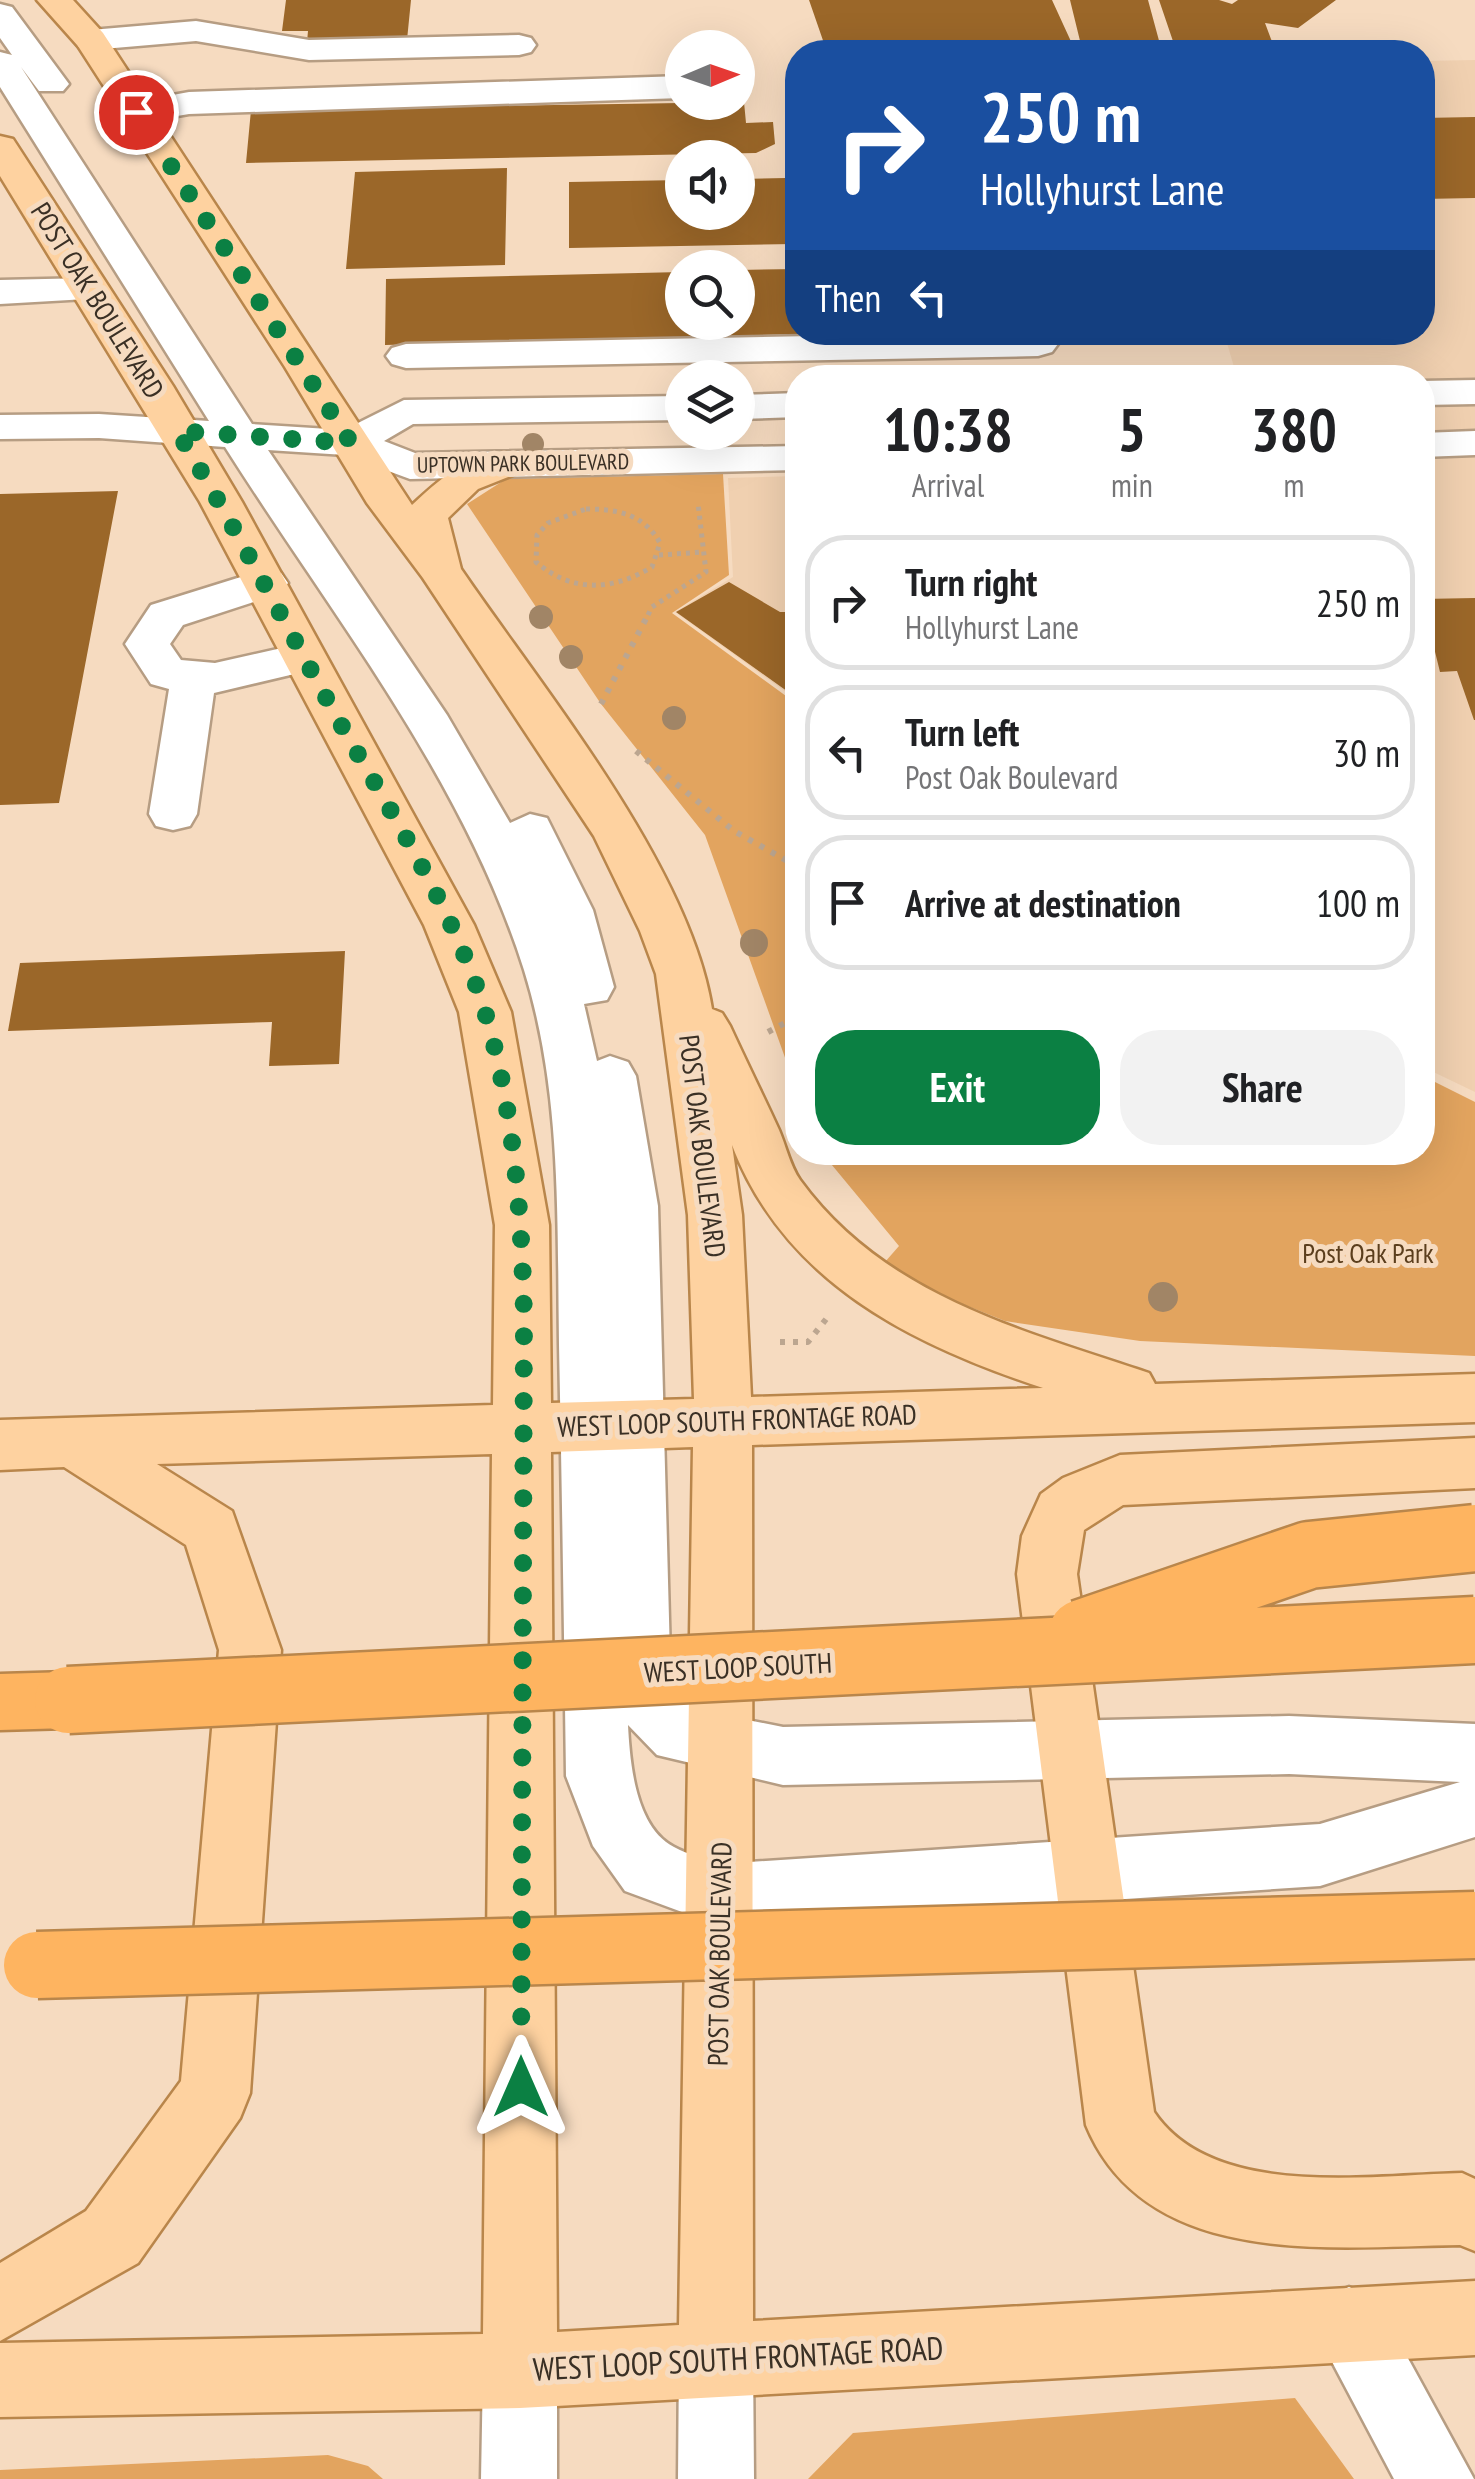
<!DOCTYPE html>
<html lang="en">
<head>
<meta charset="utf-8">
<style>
  :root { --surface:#fff; --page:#f2f2f2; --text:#202124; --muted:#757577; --line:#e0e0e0; --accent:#0b8043 }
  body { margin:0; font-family:"PT Sans Narrow",sans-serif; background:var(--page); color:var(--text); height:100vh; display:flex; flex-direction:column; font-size:38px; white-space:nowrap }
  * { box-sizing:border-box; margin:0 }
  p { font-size:32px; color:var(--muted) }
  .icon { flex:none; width:55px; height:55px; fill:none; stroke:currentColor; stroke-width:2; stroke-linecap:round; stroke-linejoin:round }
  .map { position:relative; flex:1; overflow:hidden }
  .details { position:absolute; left:785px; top:365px; width:650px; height:800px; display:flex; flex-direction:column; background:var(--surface); border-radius:40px; box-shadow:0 10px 40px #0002 }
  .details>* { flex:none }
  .top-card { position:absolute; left:785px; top:40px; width:650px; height:305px; border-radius:40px; box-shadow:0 10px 40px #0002; background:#1a4fa0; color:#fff; overflow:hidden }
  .needle { width:65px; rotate:88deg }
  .buttons { position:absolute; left:665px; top:30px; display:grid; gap:20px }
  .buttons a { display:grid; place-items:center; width:90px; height:90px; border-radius:50%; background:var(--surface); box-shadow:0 10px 40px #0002; font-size:50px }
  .pin { position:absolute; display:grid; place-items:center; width:85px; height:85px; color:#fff; margin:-42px; border:5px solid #fff; border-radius:50%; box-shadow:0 2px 10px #0007 }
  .me { position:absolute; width:110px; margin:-55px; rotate:0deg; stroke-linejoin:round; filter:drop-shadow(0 0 8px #0008) }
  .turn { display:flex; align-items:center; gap:35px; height:210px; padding:0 30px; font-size:45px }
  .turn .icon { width:130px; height:130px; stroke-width:2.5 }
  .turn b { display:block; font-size:70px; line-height:85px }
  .then { display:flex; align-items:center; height:95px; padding:0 30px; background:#0003; gap:20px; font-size:38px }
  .eta { display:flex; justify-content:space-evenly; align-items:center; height:170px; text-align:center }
  .eta b { font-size:60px; font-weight:700; line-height:70px }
  .action { display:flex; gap:20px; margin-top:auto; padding:20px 30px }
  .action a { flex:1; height:115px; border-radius:40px; background:var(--accent); color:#fff; font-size:40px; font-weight:700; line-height:115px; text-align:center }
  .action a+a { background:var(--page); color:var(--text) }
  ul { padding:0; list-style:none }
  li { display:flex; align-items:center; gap:30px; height:135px; margin:0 20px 15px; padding:0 10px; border:5px solid var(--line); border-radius:40px }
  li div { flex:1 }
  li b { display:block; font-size:38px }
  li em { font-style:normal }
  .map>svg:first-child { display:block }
  .built { fill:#f0d0b0 }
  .green { fill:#e2a45f }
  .building { fill:#9b6729 }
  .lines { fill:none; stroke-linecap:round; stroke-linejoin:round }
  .minor-casing { stroke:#b69d83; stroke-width:5 }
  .major-casing { stroke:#b9864b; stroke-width:5 }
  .highway-casing { stroke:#b9864b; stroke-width:5 }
  .path-far1 { stroke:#bca690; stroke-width:5; stroke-dasharray:4 5; stroke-linecap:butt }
  .path { stroke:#bca690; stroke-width:6; stroke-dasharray:5 8; stroke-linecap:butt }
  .minor { fill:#fff; fill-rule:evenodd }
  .major { fill:#fed2a0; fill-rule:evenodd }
  .highway { fill:#feb460; fill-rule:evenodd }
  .highway-bridge-casing { stroke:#b9864b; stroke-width:71; stroke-linecap:butt }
  .highway-bridge { stroke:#feb460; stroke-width:66 }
  .tree { fill:#a18566 }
  .route { stroke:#0b8043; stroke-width:18; stroke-dasharray:0 32.4 }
  .labels { text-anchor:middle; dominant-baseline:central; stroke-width:10; stroke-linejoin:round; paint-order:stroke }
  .far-street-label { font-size:22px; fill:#3a3025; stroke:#f6dbc0 }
  .street-label { font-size:28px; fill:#3a3025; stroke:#f6dbc0 }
  .park-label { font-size:28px; fill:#5b3e1d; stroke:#f6dbc0 }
  .near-street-label { font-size:32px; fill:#3a3025; stroke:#f6dbc0 }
</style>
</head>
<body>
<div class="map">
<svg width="1475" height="2479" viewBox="0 0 1475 2479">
  <rect width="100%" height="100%" fill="#f6dbc0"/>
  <path class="built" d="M1475 60V1092L1423 1067 1422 378 1237 377 1224 333 1422 332 1423 61Z
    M797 476V700L675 612 733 577 728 478Z"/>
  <path class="green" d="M723 474 729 575 672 613 797 704V1091L705 835 601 704 467 504 506 479Z
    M1423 1076 1475 1102V1356L1140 1341 1005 1321 940 1295 885 1262 899 1246 822 1153 1422 1152Z
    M1295 2398 1354 2479H808L853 2433Z
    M328 2455 368 2466 383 2479H0V2470Z"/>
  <path class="building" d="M286 0H411L407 40 307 42 308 31H282Z
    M809 0H1052L1074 48 986 52 984 46 827 52Z
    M1070 0H1148L1161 48 1082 49Z
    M1159 0H1219L1232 4 1238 0H1336L1298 28 1265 23 1274 47 1176 50Z
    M744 102 746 123 773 122 775 144 756 153 246 163 251 110Z
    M1475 117V198L1422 199V118Z
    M507 168 505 265 346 269 355 172Z
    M786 178 793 244 569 248V182L682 180V212H738V179Z
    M798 269V334L385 345 386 279 682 272V322H738V270Z
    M118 491 59 803 0 805V494Z
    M729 582 780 612H798V699L676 612Z
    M1475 598V720H1474L1457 671 1440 672 1422 599Z
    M345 951 339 1064 269 1066 272 1022 8 1031 20 963Z"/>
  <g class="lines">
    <g class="minor-casing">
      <path id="minor" d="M0 4 12 7 69 84 63 91H39L21 67 252 424 344 430 404 400 682 396V420L413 424 384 441 415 453 798 446V470L410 479 345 455 268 450 447 715 510 823 530 814 547 818 593 910 614 987 607 1000 584 1004 597 1061 610 1056 628 1062 636 1076 658 1206 670 1656 678 1690 697 1710 783 1727 1289 1716 1475 1724V1837L1320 1886 720 1926 625 1891 593 1846 566 1776C564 1632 562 1489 559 1345 557 1219 562 1092 524 970 463 777 332 616 225 447L99 438 0 439V415L99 414 209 421 0 87V52L12 55 0 38ZM628 1725 657 1755 783 1785 1289 1774 1460 1782 1320 1824 720 1864C705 1858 688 1855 674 1847 635 1827 630 1763 628 1725Z
        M196 21 309 40 519 35 531 38 536 45 531 52 519 55 309 60 196 41 91 50 79 47 74 40 79 33 91 30Z
        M682 76V98L189 114 136 123 123 120 118 112 123 104 189 92Z
        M90 278 104 282 109 290 104 298 0 304V280Z
        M1018 332 1052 336 1058 344 1052 352 1038 356 406 368 392 364 386 356 392 348 406 344Z
        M1475 380V404L1422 405V381Z
        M798 393V417L738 419V395Z
        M1475 431V455L1422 457V433Z
        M266 569 281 573 288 583 281 593 183 625 170 644 181 660 215 663 304 643 320 648 327 658 320 668 214 693 197 814 190 826 173 830 156 826 149 814 169 689 151 684 125 644 151 605Z
        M1349 2287 1375 2298 1474 2479H1394L1312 2324 1323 2298Z
        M716 2322 742 2333 753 2359 754 2479H678L679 2359 690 2333Z
        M520 2334 546 2345 557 2371V2479H481L483 2371 494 2345Z"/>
    </g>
    <g class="major-casing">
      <path id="major" d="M37 0H73L103 33 412 505C440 479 476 445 518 455L524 464 518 473 478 489 448 518 461 569C543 689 690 867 712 1009L722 1013 730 1026C746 1061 763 1095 779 1130 786 1146 790 1166 800 1180 884 1296 1021 1330 1149 1373L1155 1384 1475 1374V1422L752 1445 753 2321 1475 2281V2355L520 2408 0 2417V2343L483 2334 492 1454 157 1464 232 1511 281 1650 250 2093 240 2118 138 2263 0 2341V2263L86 2211 181 2081 219 1650 186 1545 64 1467 0 1470V1420L493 1405 495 1225 459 1012 424 925 200 502 0 176V136L13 139 173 386 242 502 474 925 511 1012 549 1225 551 1403 694 1399 688 1215 656 974 640 931 594 836 423 578 367 503 285 367 78 46ZM732 1145C785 1282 910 1344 1043 1388L751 1397 742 1215ZM693 1447 679 2325 557 2332 551 1452Z
        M1475 1438V1488L1123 1505 1084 1530 1077 1574 1154 2112C1213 2200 1369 2175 1462 2173L1475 2179V2251L1460 2245C1331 2247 1146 2270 1086 2125L1017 1574 1022 1536 1041 1494 1063 1478 1120 1455Z"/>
    </g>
    <g class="highway-casing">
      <path id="highway" d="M68 1672 90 1680 99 1700 90 1720 68 1728 0 1730V1674Z"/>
    </g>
    <path class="path-far1" d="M586 509C617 509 644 514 660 543L652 567C612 591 572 593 536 562L537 535 548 523Z
      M659 555 704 552
      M648 615 652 607 706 572 698 503"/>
    <path class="path" d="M601 704 649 613
      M636 751 734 831 798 867
      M768 1032 798 1016
      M780 1342H808L827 1318"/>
    <use href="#minor" class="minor"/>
    <use href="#major" class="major"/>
    <use href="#highway" class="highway"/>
    <g class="highway-bridge-casing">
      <path id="highway-bridge" d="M1082 1633 1309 1555 1475 1538
        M68 1700 1475 1630
        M37 1965 1475 1925"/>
    </g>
    <use href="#highway-bridge" class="highway-bridge"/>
  </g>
  <g class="tree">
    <circle cx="533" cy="444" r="11"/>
    <circle cx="541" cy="617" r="12"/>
    <circle cx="571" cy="657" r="12"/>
    <circle cx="674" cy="718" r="12"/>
    <circle cx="754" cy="943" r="14"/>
    <circle cx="1163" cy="1297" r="15"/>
  </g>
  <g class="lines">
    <path class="route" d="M136 112 351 443 177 431C235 526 285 624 339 721 391 813 454 910 485 1012 514 1109 522 1217 524 1318L521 2087"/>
  </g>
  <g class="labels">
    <g class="far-street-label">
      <text transform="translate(523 463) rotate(-1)">UPTOWN PARK BOULEVARD</text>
    </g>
    <g class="street-label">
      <text transform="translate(98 300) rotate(58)">POST OAK BOULEVARD</text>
      <text transform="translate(703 1146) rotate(83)">POST OAK BOULEVARD</text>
      <text transform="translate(737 1420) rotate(-2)">WEST LOOP SOUTH FRONTAGE ROAD</text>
      <text transform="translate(738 1667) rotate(-3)">WEST LOOP SOUTH</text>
      <text transform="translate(719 1954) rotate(-89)">POST OAK BOULEVARD</text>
    </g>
    <g class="park-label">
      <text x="1368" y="1252">Post Oak Park</text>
    </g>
    <g class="near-street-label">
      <text transform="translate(738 2358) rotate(-3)">WEST LOOP SOUTH FRONTAGE ROAD</text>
    </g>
  </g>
</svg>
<div class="buttons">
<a><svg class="needle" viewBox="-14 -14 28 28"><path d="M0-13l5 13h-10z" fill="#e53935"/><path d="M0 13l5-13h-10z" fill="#757577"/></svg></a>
<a><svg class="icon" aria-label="sound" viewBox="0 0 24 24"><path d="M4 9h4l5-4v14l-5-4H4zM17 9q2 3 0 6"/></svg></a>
<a><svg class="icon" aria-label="search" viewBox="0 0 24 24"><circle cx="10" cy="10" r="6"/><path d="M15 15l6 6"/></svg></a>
<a><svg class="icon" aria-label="layers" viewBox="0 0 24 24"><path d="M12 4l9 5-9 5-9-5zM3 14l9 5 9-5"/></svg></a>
</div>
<div class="pin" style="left:136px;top:112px;background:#d93025"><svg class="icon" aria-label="arrive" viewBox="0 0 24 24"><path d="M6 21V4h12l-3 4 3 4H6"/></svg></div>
<svg class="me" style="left:521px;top:2087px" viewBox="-20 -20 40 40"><path d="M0-17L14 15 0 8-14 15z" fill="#0b8043" stroke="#fff" stroke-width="4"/></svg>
<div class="top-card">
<div class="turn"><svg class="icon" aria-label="right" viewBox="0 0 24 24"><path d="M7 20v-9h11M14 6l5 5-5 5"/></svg><div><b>250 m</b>Hollyhurst Lane</div></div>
<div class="then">Then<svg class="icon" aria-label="left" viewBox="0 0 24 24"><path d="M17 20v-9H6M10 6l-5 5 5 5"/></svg></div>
</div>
<section class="details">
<div class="eta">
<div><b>10:38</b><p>Arrival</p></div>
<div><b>5</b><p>min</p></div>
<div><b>380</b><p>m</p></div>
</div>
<ul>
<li><svg class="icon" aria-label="right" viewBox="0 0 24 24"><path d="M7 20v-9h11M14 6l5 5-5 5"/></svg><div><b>Turn right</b><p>Hollyhurst Lane</p></div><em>250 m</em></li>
<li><svg class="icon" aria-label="left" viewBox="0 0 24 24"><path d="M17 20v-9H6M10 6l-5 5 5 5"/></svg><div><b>Turn left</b><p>Post Oak Boulevard</p></div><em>30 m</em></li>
<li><svg class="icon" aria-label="arrive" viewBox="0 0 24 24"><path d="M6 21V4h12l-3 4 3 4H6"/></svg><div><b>Arrive at destination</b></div><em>100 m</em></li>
</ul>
<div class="action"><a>Exit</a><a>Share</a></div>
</section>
</div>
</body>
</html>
